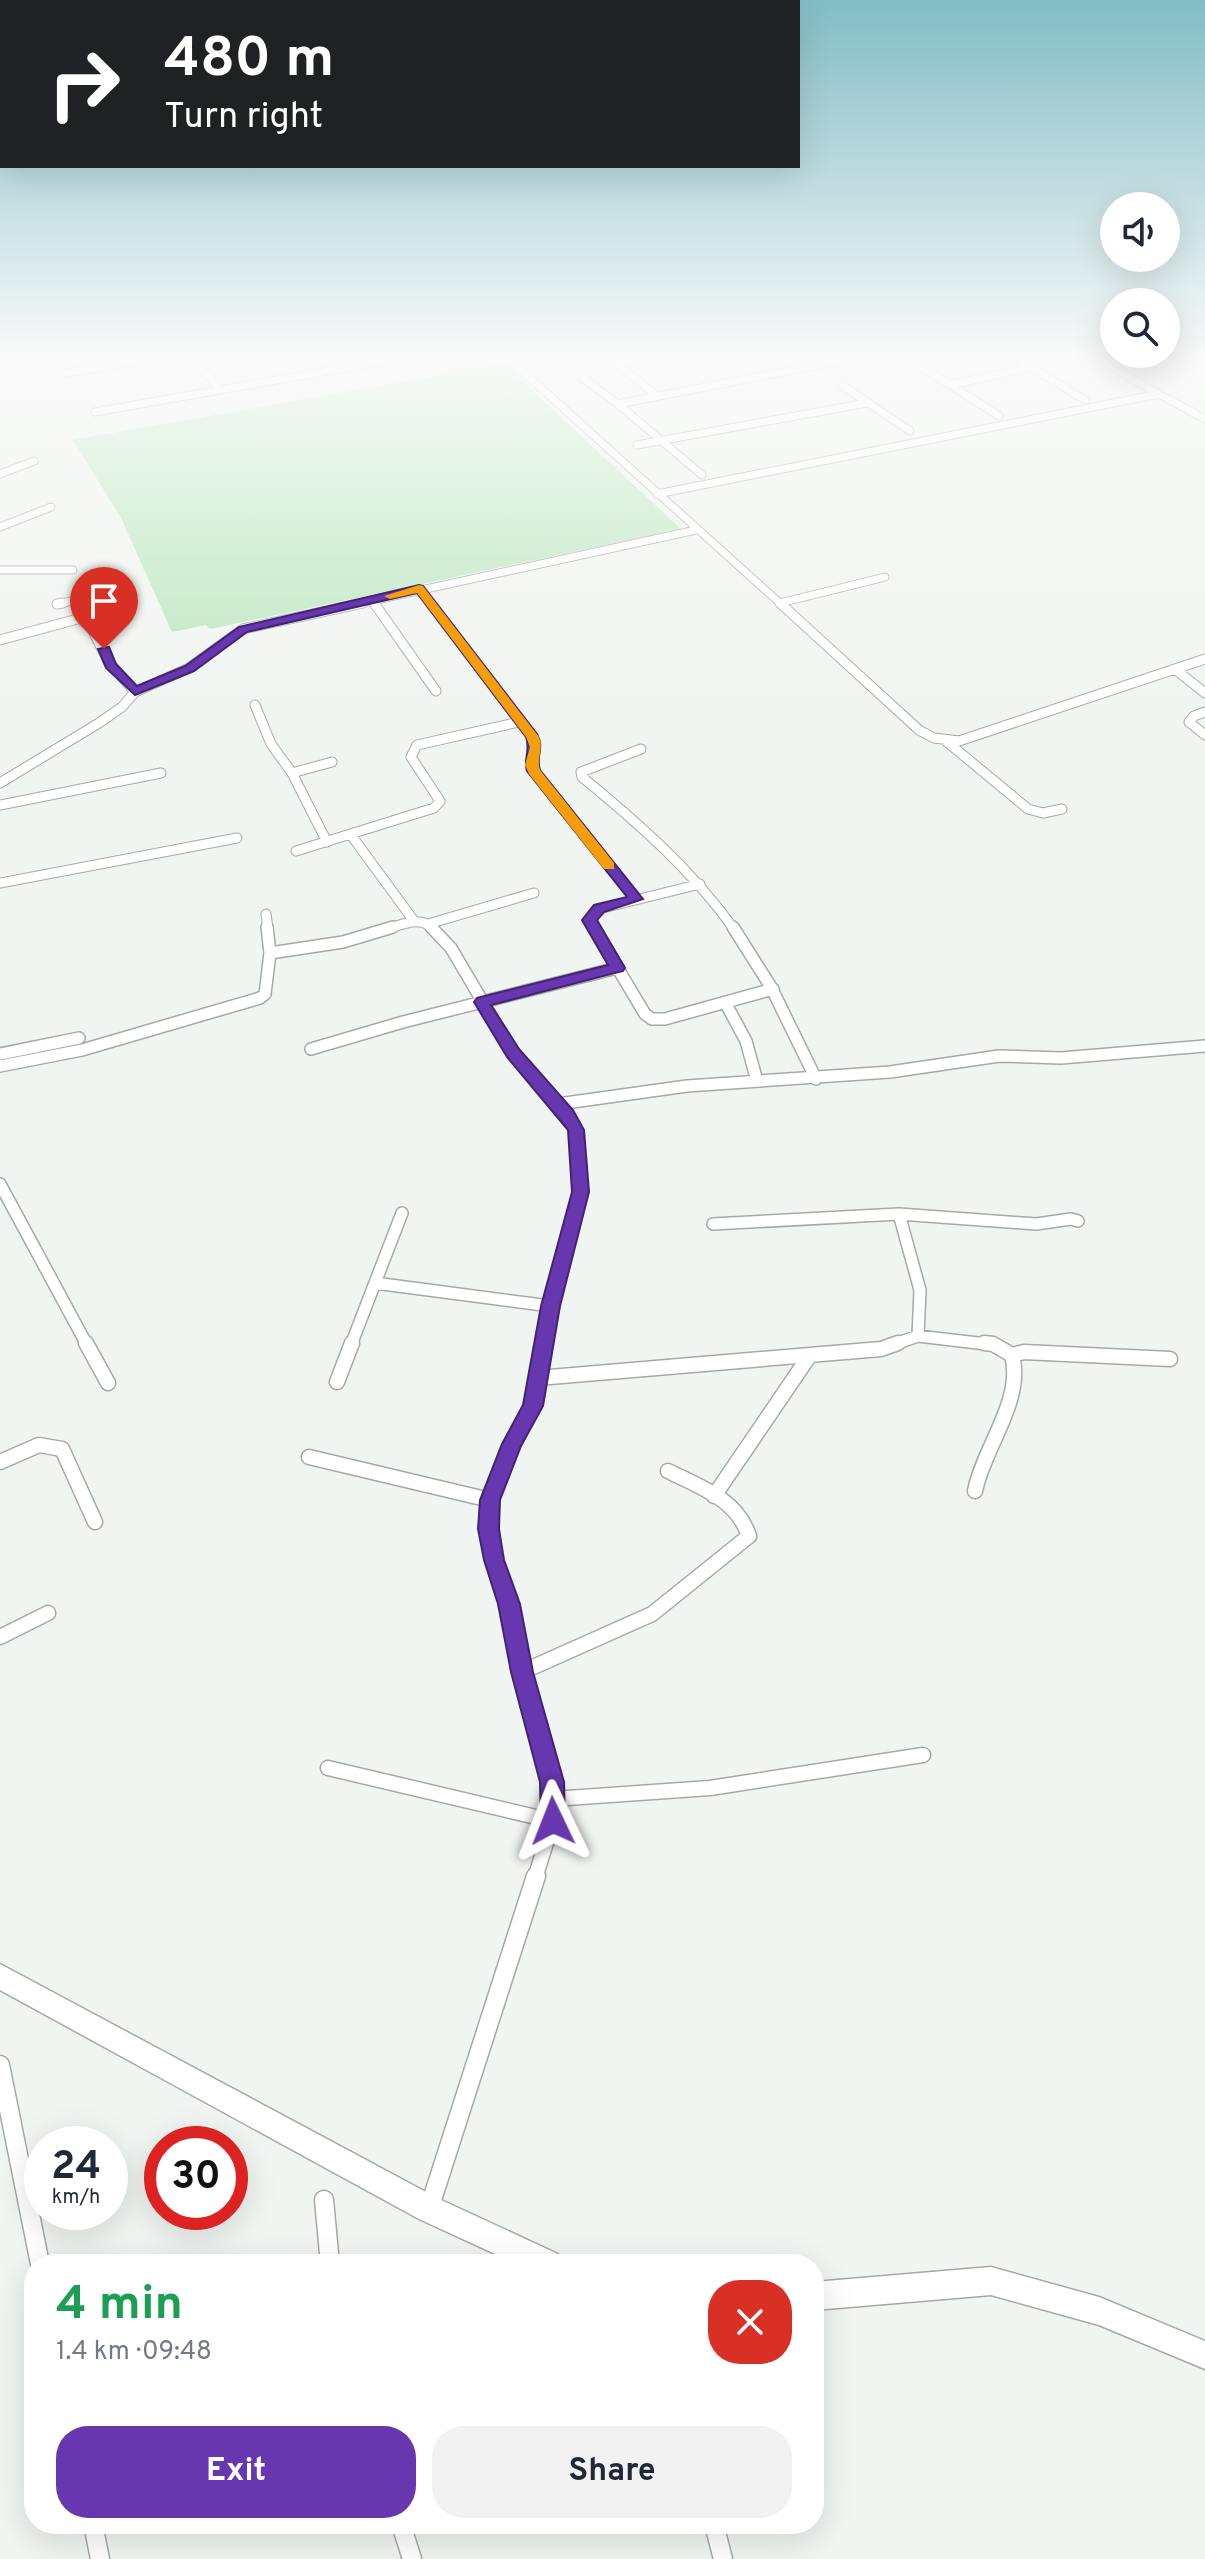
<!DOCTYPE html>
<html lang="en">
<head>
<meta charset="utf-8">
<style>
  :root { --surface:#fff; --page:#f2f2f3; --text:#1f2937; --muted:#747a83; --accent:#6737af }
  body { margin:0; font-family:Overpass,sans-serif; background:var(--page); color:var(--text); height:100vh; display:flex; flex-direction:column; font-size:30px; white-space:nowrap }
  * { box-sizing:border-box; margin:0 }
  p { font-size:26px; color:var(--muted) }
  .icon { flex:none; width:44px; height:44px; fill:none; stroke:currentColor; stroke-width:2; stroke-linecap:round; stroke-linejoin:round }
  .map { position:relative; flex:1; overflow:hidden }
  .sheet { position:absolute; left:24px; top:2254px; width:800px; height:280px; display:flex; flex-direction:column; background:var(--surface); border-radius:32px; box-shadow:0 8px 32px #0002 }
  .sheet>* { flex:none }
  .banner { position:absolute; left:0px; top:0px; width:800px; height:168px; box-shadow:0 8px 32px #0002; background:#202124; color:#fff; overflow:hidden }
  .controls { position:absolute; left:1100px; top:192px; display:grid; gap:16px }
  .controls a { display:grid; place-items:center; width:80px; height:80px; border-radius:50%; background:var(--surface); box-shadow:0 8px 32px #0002; font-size:40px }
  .speed { position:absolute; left:24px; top:2126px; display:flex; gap:16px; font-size:40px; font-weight:700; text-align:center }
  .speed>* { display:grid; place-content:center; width:104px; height:104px; border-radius:50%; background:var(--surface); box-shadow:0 8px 32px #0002; line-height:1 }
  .speed small { font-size:20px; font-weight:400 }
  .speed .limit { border:12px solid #d22; background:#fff; color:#111 }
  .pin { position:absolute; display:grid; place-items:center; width:68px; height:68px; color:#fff; margin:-82px -34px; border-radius:50% 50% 50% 0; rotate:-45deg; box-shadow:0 0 8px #0007 }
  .pin .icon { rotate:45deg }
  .me { position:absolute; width:88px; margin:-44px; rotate:358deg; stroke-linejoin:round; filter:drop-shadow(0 0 6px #0008) }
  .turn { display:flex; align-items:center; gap:28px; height:168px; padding:0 32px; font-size:36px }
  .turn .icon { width:104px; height:104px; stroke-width:2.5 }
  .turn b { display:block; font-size:56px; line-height:68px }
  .round { display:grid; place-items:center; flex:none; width:84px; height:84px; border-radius:32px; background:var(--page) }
  .summary { display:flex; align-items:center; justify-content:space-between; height:136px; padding:0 32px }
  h1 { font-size:48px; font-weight:700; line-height:60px; color:#1e9e55 }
  .primary-button { display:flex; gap:16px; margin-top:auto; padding:16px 32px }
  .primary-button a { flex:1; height:92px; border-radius:32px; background:var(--accent); color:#fff; font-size:32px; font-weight:700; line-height:92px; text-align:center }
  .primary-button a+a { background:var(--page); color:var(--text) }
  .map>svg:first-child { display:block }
  .green { fill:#bae7be }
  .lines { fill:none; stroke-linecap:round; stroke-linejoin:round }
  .street-far4-casing { stroke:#a6aaa6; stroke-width:9 }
  .street-far3-casing { stroke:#a6aaa6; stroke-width:11 }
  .street-far2-casing { stroke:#a6aaa6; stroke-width:14 }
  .street-far1-casing { stroke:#a6aaa6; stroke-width:17 }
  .street-casing { stroke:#a6aaa6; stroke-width:21 }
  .secondary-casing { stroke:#a6aaa6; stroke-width:3 }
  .street-far4 { stroke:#fff; stroke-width:7 }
  .street-far3 { stroke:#fff; stroke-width:9 }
  .street-far2 { stroke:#fff; stroke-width:11 }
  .street-far1 { stroke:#fff; stroke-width:14 }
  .street { stroke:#fff; stroke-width:18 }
  .secondary { fill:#fff; fill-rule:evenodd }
  .route { fill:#6737af; stroke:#432472; stroke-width:2 }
  .slow { fill:#f59e0b }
</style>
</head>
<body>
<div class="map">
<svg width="1205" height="2559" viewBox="0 0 1205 2559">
  <rect width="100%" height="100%" fill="#f1f5f1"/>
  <path class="green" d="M504 364 681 529 210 629 206 625 172 632 121 518 73 440Z"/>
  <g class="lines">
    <g class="street-far4-casing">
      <path id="street-far4" d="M188 351 220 390
        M500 351 782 605
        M897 351 999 416
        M1004 351 1085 400
        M1084 351 1159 394
        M66 373 196 351
        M584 379 618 404 891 351
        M950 385 1031 367
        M843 386 910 431
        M656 395 617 364 683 351
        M618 404 702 475
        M95 412 441 351
        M637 445 867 403
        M0 474 34 461
        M657 494 1159 394 1205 419
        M0 527 51 507
        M0 570H73
        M419 589 431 605
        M372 600 375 605
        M780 603 885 577
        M57 604 72 601 77 605
        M353 605 696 530"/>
    </g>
    <g class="street-far3-casing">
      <path id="street-far3" d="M75 603 88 621 108 661 135 692
        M374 603 436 691
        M430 603 532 737 535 746 534 771 636 899
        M780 603 919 730 934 738 959 741 1205 659
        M57 604 63 603
        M0 640 85 617
        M1176 670 1205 693
        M255 705 271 744 292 773 327 842
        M1205 712 1194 716 1189 722 1205 735
        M946 741 1028 809 1043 813 1062 809
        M641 749 581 772 582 777C638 823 692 870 734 929
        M292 773 332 762
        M0 783 99 723 122 707 135 692 189 668 243 629 363 603
        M0 805 161 773
        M351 835 414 921
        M296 851 434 808 440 801 411 757 417 745 519 722
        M0 883 237 838
        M266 914 268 929
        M428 924 534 893
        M386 929C402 925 420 915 433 929
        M595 929 589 920 599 909 700 884"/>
    </g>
    <g class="street-far2-casing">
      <path id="street-far2" d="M267 927 270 953
        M431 927 451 948 513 1053 567 1114 576 1130 580 1192 550 1306 543 1345
        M593 927 645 1014 652 1019H665L773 989
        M733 927 771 987 816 1079
        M726 1004 746 1041 757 1081
        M311 1049 403 1022 617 968
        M0 1054 79 1038
        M0 1066 82 1050 260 998 265 994 270 953 343 942 393 927
        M558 1104 687 1086 890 1072 999 1056 1061 1058 1205 1046
        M0 1184 87 1345
        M899 1214 920 1290 918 1336
        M713 1224 899 1214 1036 1224 1071 1219 1078 1221
        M375 1283 550 1306
        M351 1345 402 1213
        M892 1345 918 1336 995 1345"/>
    </g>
    <g class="street-far1-casing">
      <path id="street-far1" d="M86 1343 108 1383
        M1012 1355 1024 1352 1170 1359
        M538 1378 881 1349 898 1343
        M337 1382 352 1343
        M309 1457 490 1500
        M0 1462 39 1445 62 1449 95 1522
        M975 1491C984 1446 1024 1401 1012 1355L993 1344 984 1343
        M714 1496 810 1355
        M0 1637 48 1613
        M522 1672 652 1614 749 1536C737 1499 700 1487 668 1471
        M328 1768 553 1821
        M553 1799 710 1788 923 1755
        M535 1878 553 1821 552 1782 522 1672 509 1604 494 1560 489 1529 490 1500 512 1444 533 1406 544 1343"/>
    </g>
    <g class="street-casing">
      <path id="street" d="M0 2065 40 2264
        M324 2200 330 2264
        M429 2209 536 1876
        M93 2524 100 2559
        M401 2524 412 2559
        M714 2524 723 2559"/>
    </g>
    <g class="secondary-casing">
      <path id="secondary" d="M0 1964 439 2199 558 2254 562 2264H517L419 2219 0 1990Z
        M991 2267 1099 2297 1205 2341V2369L1099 2325 991 2295 814 2310V2282Z"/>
    </g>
    <use href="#street-far4" class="street-far4"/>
    <use href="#street-far3" class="street-far3"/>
    <use href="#street-far2" class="street-far2"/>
    <use href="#street-far1" class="street-far1"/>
    <use href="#street" class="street"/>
    <use href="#secondary" class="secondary"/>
  </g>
  <linearGradient id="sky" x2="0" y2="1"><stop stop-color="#82bcc5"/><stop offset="0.5" stop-color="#f9faf9"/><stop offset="1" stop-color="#f9faf9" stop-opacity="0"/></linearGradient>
  <rect width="1205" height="709" fill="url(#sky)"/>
  <path class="route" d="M419 585 423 586 537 734C545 748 535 757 540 770L643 899 604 912 597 920 625 968 623 971 491 1005 519 1049 573 1110 584 1130 589 1192 560 1306 543 1406 521 1446 500 1500 499 1529 504 1560 520 1604 533 1672 564 1782 565 1821 561 1829 553 1833 545 1829 541 1821 540 1782 511 1672 498 1604 484 1560 478 1529 480 1500 502 1444 523 1405 541 1306 572 1192 568 1130 507 1057 474 1002 477 998 608 965 582 920 594 905 627 897 527 771C523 759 531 750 526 737L417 593 247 632 194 671 135 695 106 668 98 649 109 647 116 664 137 686 185 666 239 627Z"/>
  <path class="slow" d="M419 585 423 586 539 737C544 749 536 759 540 770L614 863V869H604L529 774 525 765 530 747 526 737 417 593 390 599 384 596Z"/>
</svg>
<div class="controls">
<a><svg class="icon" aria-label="sound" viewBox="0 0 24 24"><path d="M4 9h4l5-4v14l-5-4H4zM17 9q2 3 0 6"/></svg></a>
<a><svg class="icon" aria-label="search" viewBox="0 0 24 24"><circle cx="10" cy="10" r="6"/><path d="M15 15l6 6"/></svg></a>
</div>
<div class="speed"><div>24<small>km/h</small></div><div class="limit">30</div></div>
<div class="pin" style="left:104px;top:649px;background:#d93025"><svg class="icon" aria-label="arrive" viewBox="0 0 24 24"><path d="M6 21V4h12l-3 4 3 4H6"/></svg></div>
<svg class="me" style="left:553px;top:1821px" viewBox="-20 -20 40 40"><path d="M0-17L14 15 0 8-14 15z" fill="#6737af" stroke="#fff" stroke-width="4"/></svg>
<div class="banner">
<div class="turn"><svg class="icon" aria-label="right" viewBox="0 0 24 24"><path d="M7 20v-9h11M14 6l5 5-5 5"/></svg><div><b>480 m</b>Turn right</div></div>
</div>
<section class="sheet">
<div class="summary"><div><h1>4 min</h1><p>1.4 km · 09:48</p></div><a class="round" style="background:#d93025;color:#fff"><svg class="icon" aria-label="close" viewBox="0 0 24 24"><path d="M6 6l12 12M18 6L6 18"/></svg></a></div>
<div class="primary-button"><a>Exit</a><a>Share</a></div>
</section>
</div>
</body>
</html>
